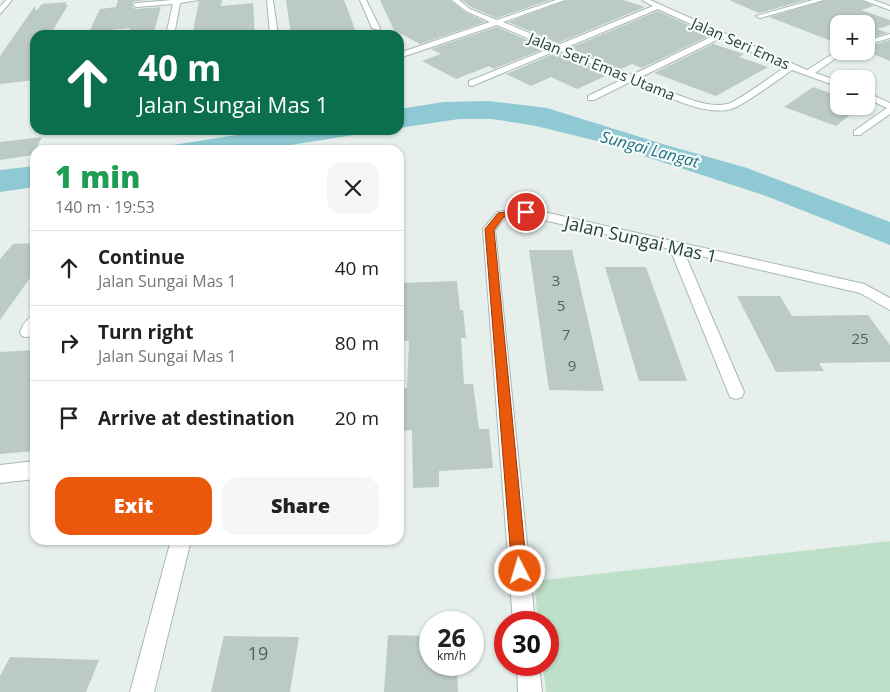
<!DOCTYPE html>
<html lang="en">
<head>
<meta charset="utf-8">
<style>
  :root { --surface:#fff; --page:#f6f6f6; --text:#222; --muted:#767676; --line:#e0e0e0; --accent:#ea580c }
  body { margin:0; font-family:"Open Sans",sans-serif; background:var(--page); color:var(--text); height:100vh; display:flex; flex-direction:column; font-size:19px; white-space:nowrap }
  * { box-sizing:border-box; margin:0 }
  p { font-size:16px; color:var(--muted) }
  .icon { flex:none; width:28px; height:28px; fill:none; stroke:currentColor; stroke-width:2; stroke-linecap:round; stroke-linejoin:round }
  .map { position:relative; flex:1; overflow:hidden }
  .panel { position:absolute; left:30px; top:145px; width:374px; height:400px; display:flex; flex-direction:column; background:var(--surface); border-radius:15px; box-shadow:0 1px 4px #0004 }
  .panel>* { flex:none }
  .hud { position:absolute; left:30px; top:30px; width:374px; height:105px; border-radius:15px; box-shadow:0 1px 4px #0004; background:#0b6e4f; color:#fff; overflow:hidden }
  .buttons { position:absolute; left:830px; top:15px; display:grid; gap:10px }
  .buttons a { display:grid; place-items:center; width:45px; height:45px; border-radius:10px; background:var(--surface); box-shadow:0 1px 4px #0004; font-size:25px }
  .speed { position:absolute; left:419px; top:611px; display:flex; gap:10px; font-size:25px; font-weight:700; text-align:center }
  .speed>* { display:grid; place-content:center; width:65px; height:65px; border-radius:50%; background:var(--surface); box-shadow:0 1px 4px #0004; line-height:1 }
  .speed small { font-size:12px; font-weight:400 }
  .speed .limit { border:8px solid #d22; background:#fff; color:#111 }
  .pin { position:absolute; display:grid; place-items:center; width:42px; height:42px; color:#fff; margin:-21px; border:2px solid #fff; border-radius:50%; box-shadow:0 1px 5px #0007 }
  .me { position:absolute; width:55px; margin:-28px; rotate:355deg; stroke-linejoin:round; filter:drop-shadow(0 0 4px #0008) }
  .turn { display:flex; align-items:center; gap:18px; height:105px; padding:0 25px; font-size:22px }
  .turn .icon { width:65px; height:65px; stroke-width:2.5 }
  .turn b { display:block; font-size:35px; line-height:42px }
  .round { display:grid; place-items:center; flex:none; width:52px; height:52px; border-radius:15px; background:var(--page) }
  .headline { display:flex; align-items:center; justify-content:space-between; height:85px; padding:0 25px }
  h1 { font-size:30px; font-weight:800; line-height:38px; color:#1e9e55 }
  .primary-button { display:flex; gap:10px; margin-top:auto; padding:10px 25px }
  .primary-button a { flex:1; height:58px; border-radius:15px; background:var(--accent); color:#fff; font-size:20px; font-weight:800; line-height:58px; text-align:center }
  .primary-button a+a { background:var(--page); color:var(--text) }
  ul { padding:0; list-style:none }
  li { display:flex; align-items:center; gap:15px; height:75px; padding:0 25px; border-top:1px solid var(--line) }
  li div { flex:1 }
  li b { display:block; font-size:19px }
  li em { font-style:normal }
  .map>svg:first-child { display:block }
  .green { fill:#bfe0c8 }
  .water { fill:#8ec9d4 }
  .building { fill:#bbcac4 }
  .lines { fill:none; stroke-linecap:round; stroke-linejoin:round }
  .street-casing { stroke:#a8b8b2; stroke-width:2 }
  .street { fill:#fff; fill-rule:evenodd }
  .route { fill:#ea580c; stroke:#983908 }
  .labels { text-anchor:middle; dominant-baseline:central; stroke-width:4.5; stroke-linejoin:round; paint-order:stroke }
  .far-street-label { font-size:15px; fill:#24423a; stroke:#f7fbf9 }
  .number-label { font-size:15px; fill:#4a645c }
  .far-water-label { font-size:16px; font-style:italic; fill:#1c6f80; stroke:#f7fbf9 }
  .street-label { font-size:18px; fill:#24423a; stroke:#f7fbf9 }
  .near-number-label { font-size:18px; fill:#4a645c }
</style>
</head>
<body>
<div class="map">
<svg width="890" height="692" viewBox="0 0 890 692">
  <rect width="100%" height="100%" fill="#e6efeb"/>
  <path class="green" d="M890 541V692H546L543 665H548V622H538L534 581Z"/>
  <path class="water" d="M488 101 547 108 666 145 747 168 890 222V245L766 196 601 142 536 126 492 119H459L399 128V109L444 102Z
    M268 130H385L259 150H141Z
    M35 166V187L0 192V170Z"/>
  <path class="building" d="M118 0H149L136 1 132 3V7L136 9 161 7 154 32 128 35 130 28 89 32 100 9 116 7Z
    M201 0H222L221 6 253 3 255 35H192L199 2Z
    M286 0H344L356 32 322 35H291Z
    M380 0H450L465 12 485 22 420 44 394 30Z
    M462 0H550L497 18 471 7Z
    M567 0H623L645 7 558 43 508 22Z
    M729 0H806L759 13Z
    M826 0H861L874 6 861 10 890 20V25L877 29 888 33 866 39V24H839V41L834 42 769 17Z
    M67 2 65 5H68L50 35H35V80L0 84V56L35 6V10H37L42 4Z
    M658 11 711 35 642 68 632 64 621 69 570 48Z
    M497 27 546 48 494 69 489 66 456 79 422 61 441 54 431 49Z
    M890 40V61L866 51V47Z
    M713 44 744 54 739 57 768 67 716 96 654 73Z
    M558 52 610 74 577 89 551 77 531 86 506 74Z
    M813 87 839 96V106H861L836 126 784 107Z
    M42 137 33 155 0 160V142Z
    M35 243V271L0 320V259L13 244Z
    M529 250H572L604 391 549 390Z
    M605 267H646L687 381H639Z
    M457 281 460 310H463L466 338H461L464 384H473L479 429H489L493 468 439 471V487L413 488 412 430 399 431V388H407L409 341H399V283Z
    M737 296H780L792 316 868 315 890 345V362L819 363 824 371 776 372Z
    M35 350V451L0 454V352Z
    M388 635 430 636V665H457L458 692H384Z
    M224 636 299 637 290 692H211Z
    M10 657 99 660 86 692H0V676Z"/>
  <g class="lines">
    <g class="street-casing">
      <path id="street" d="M6 0H12L0 14V7Z
        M172 0H199L180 3 174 35H166L173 4 136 7 133 5 136 3Z
        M267 0H273L278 35H270Z
        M360 0H366L380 28 379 30 372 28Z
        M452 0H459L470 9 497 20 556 0H565L503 22 558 45 653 6 642 0H650L807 70 839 50V51H846L815 73 839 81V87L792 70C779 79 743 106 731 109 703 117 658 92 632 81L594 100H588V96L625 78 558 50 472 86 469 85V81L551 48 497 25 399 58V53L490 22 466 11ZM658 9 715 35 632 75 565 48ZM721 38 785 67C773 75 737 102 727 104 703 110 661 87 639 78Z
        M813 0H824L760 18 756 16Z
        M863 0H873L890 6V10Z
        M890 34V38L866 45V41Z
        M866 92 890 103V114L860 135H854V131L887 108 866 98Z
        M526 208 864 284 890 298V310L860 293 684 252 744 392 742 397 736 399 730 397 728 392 670 249 526 216 505 218 495 230 535 622H513L483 229 497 212Z
        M35 315C35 325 37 341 22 336L20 332C23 325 27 317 35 315Z
        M35 461V479L0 483V465Z
        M171 540H191L154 692H130Z
        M517 665H539L542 692H518Z"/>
    </g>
    <use href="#street" class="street"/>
  </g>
  <path class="route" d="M526 209 529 210V214L504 217 494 230 527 571 525 576 520 578 514 576 512 571 485 229 498 213Z"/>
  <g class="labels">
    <g class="far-street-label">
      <text transform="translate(741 43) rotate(24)">Jalan Seri Emas</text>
      <text transform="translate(602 66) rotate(22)">Jalan Seri Emas Utama</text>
    </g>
    <g class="number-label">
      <text x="556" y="280">3</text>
      <text x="561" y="305">5</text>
      <text x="566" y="334">7</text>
      <text x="860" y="338">25</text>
      <text x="572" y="365">9</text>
    </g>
    <g class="far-water-label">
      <text transform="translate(650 149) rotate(15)">Sungai Langat</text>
    </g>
    <g class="street-label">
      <text transform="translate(641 239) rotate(13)">Jalan Sungai Mas 1</text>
    </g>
    <g class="near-number-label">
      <text x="258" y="653">19</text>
    </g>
  </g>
</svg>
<div class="buttons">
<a>+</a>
<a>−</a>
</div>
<div class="speed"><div>26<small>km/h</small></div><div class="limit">30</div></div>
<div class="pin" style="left:526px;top:212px;background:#d93025"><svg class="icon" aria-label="arrive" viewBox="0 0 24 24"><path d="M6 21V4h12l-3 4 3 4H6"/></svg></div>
<svg class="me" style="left:520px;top:571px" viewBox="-20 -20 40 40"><circle r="17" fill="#ea580c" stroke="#fff" stroke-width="3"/><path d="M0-11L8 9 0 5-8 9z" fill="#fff"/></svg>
<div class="hud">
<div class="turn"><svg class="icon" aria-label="ahead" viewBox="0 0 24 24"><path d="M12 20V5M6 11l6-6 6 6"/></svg><div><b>40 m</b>Jalan Sungai Mas 1</div></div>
</div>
<section class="panel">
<div class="headline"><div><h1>1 min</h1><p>140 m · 19:53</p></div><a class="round"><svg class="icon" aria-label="close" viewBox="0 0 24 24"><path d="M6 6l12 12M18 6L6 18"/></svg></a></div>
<ul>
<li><svg class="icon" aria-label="ahead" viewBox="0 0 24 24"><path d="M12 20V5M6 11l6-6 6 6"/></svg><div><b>Continue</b><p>Jalan Sungai Mas 1</p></div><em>40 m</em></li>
<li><svg class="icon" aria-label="right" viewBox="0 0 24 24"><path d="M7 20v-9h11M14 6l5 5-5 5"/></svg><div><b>Turn right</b><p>Jalan Sungai Mas 1</p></div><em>80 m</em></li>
<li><svg class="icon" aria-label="arrive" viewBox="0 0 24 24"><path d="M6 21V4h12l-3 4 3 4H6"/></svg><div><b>Arrive at destination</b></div><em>20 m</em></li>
</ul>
<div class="primary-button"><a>Exit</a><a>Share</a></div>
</section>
</div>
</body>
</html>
